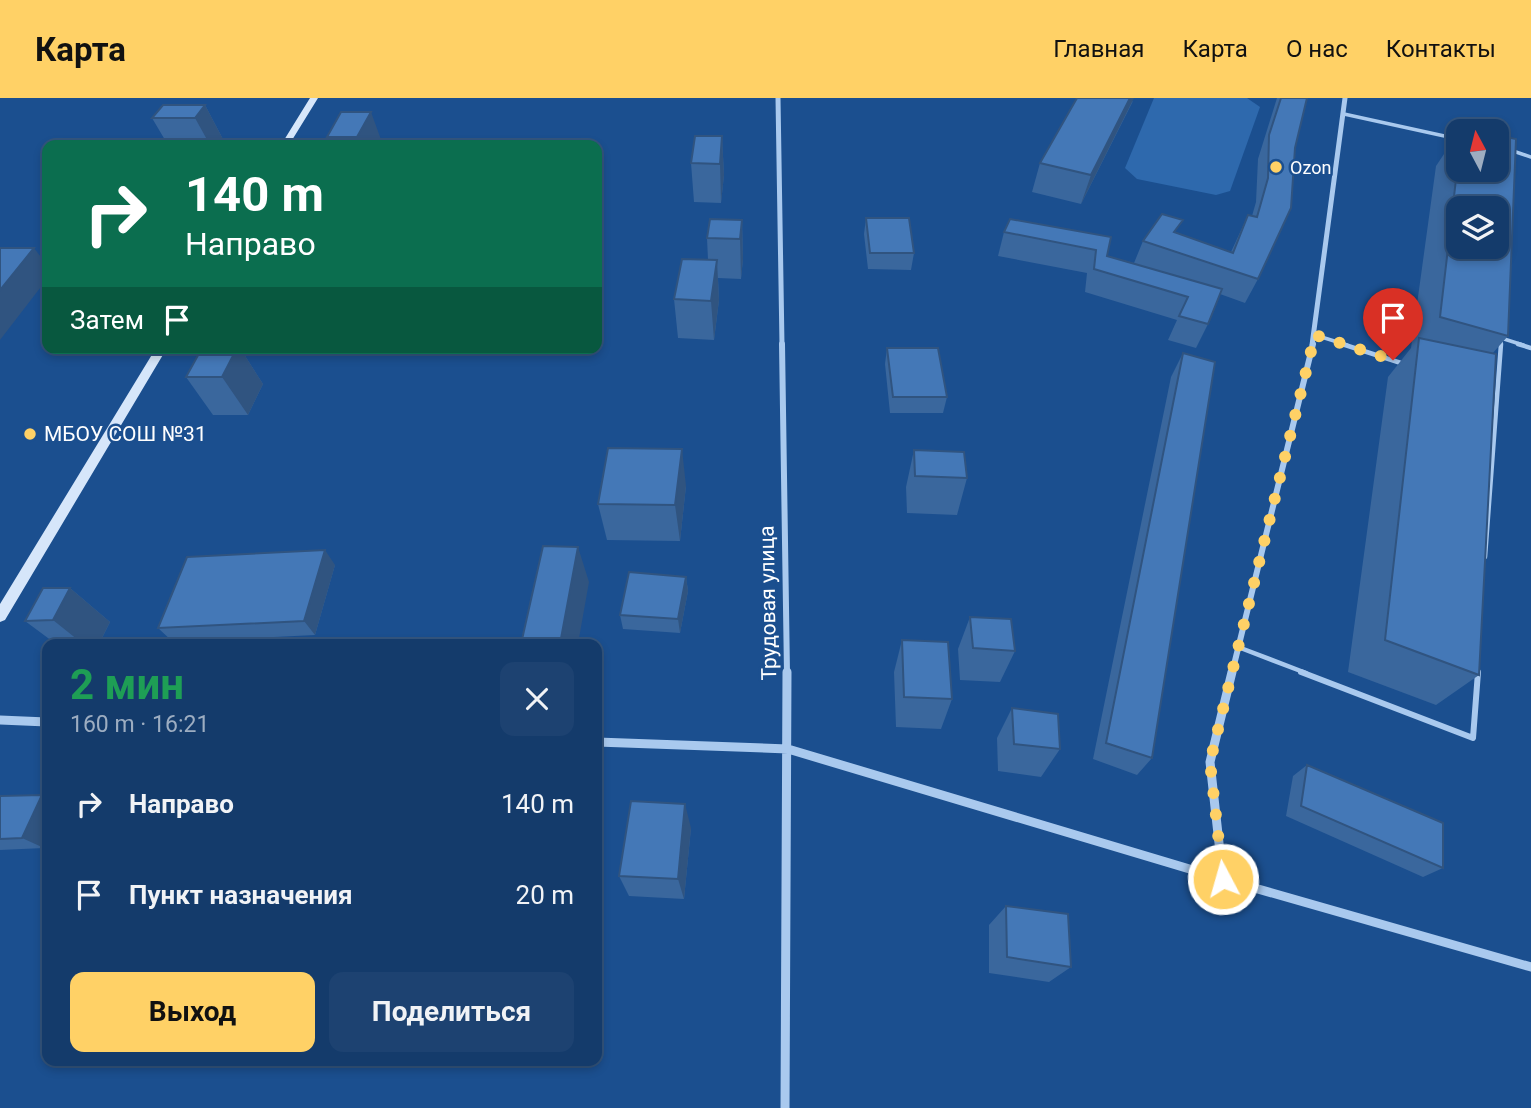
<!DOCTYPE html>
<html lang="ru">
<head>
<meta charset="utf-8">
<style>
  :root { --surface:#143b6b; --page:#1d4271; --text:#f1f3f6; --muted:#9dadc1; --line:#33557e; --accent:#ffd166 }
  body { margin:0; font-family:Roboto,sans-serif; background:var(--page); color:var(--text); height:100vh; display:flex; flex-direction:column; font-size:26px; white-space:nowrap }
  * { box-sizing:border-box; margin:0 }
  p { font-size:23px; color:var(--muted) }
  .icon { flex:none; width:38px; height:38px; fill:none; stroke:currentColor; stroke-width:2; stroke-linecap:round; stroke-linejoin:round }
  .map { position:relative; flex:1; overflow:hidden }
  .panel { position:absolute; left:42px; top:541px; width:560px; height:427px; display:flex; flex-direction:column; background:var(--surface); border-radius:14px; box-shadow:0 4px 10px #0003,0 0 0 2px var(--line) }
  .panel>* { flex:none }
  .hud { position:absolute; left:42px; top:42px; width:560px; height:214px; border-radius:14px; box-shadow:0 4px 10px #0003,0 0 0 2px var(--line); background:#0b6e4f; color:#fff; overflow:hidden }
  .needle { width:46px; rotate:353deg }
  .tools { position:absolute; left:1446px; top:21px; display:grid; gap:14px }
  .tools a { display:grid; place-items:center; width:63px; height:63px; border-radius:14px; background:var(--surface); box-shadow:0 4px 10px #0003,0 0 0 2px var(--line); font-size:35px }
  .pin { position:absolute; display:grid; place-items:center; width:60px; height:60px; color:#fff; margin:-72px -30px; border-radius:50% 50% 50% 0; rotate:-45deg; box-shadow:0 0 7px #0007 }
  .pin .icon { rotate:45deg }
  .me { position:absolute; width:77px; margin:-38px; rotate:354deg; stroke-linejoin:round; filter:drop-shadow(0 0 5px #0008) }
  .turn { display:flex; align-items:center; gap:24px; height:147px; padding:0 28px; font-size:32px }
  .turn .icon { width:91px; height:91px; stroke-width:2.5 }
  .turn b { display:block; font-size:49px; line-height:60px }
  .then { display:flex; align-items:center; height:66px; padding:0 28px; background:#0003; gap:14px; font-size:26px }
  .round { display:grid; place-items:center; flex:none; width:74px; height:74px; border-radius:14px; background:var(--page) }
  .summary { display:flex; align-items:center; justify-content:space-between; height:119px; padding:0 28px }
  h1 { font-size:42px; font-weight:700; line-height:52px; color:#1e9e55 }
  .primary-button { display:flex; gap:14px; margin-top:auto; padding:14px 28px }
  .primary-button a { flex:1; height:80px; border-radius:14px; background:var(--accent); color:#111; font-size:28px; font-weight:700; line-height:80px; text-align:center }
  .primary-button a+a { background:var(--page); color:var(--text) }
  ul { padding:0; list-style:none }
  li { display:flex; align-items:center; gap:21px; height:91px; padding:0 28px }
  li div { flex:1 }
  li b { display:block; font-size:26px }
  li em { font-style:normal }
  header { display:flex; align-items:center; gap:42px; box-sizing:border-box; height:98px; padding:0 35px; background:var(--accent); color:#111 }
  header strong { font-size:33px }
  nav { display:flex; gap:38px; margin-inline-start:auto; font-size:24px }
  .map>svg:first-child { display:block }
  .green { fill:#2e69ad }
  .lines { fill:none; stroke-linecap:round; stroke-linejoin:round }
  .lane-far2 { stroke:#a9c9ee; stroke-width:3.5 }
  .lane-far1 { stroke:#a9c9ee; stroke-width:4.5 }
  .lane { stroke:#a9c9ee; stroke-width:6 }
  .street-far2 { stroke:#a9c9ee; stroke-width:5 }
  .street-far1 { stroke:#a9c9ee; stroke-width:6 }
  .street { stroke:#a9c9ee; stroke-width:9 }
  .secondary { fill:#d6e6fa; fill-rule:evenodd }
  .wall { fill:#3a679d }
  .shaded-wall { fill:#305480 }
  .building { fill:#4478b7; stroke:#305480; stroke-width:2; fill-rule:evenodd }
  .route { stroke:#ffd166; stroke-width:12; stroke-dasharray:0 21.6 }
  .poi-dot { fill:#ffd166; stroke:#1b4f8f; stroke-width:2.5 }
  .labels { text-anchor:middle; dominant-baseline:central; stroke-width:5; stroke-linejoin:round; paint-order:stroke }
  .far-poi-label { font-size:18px; fill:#fff; stroke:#1b4f8f; text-anchor:start }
  .poi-label { font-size:21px; fill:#fff; stroke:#1b4f8f; text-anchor:start }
  .street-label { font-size:21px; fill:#fff; stroke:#1b4f8f }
</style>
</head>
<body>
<header>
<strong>Карта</strong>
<nav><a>Главная</a><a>Карта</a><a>О нас</a><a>Контакты</a></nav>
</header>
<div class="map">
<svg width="1531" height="1010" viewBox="0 0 1531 1010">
  <rect width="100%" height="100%" fill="#1b4f8f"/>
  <path class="green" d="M1154 0H1247L1260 9 1230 93 1216 97 1137 81 1125 70Z"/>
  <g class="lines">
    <path class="lane-far2" d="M1344 16 1458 41
      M1513 53 1531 59
      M1315 237 1347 247
      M1501 240 1523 247
      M1501 247V242"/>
    <path class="lane-far1" d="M1342 246 1404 266
      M1518 246 1531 250
      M1485 459 1501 246
      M1238 549 1306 575"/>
    <path class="lane" d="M1301 574 1473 640 1478 574"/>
    <path class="street-far2" d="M778 0 782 247
      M1312 247 1345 0"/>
    <path class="street-far1" d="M782 246 787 575
      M1232 575 1313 246"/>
    <path class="street" d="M0 622 47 624
      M597 644 788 651 1223 781 1531 869
      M1223 781 1210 664 1232 574
      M785 1010 787 574"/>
    <path class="secondary" d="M310 0H318L289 47H281Z
      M156 250H167L5 522 0 524V506Z"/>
  </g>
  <path class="wall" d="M1277 0H1307L1258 181 1245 205 1220 196 1208 226 1196 250 1168 242 1177 222 1085 194 1087 175 998 158 1004 134 1111 139 1107 158 1134 165 1143 143 1177 135 1231 154 1248 117 1252 118 1256 104 1258 61Z
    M1133 3 1081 106 1032 94 1040 65Z
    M205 7 225 45 224 47H168L152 20Z
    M341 14 383 47H330L327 39Z
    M1458 35V72L1508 238 1492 256 1479 577 1436 607 1348 574 1388 279 1411 250 1436 68Z
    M722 38 724 77 721 105 694 104 691 65Z
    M866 120 914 155 911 172 868 171 864 136Z
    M742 122 743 161 741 181 718 180 719 202 714 242 678 240 674 201 708 162 707 140Z
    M202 250H240L263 286 248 317H213L186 279Z
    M887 250 947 299 943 315H890L885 266Z
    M1183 255 1152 660 1137 677 1093 661 1171 279Z
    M914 352 967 380 957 417 907 415 906 389Z
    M686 388 680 443 607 442 598 406Z
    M335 467 315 537 173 544 158 530Z
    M686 479 688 493 680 535 623 531 620 517Z
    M70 490 110 524 99 546H56L25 523Z
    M970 519 1015 553 1000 584 960 582 958 551Z
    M902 542 952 601 941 631 896 629 894 574Z
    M1012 610 1060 651 1041 679 998 673 997 640Z
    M1307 667 1443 770 1423 779 1286 718 1293 678Z
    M0 698 44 750 0 752Z
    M691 730 684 801 629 798 619 778Z
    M1006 808 1071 869 1049 884 989 875V827Z"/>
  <path class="shaded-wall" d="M1130 0H1134L1081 106 1091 77Z
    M205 7 225 45 224 47H210L195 20Z
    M371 14 383 47H360L357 39Z
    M722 38 724 77 721 105 720 66Z
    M742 122 743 161 741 181 740 141Z
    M34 150 47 167V181L0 242V192Z
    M717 162 719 202 714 242 711 203Z
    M237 250H240L263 286 248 317 222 279Z
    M682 351 686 388 680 443 675 407Z
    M578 449 589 484 578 546H560Z
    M325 452 335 467 315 537 304 523Z
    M686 479 688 493 680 535 678 521Z
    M70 490 110 524 99 546H83L53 522Z
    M42 697 47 699V741L44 750 22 740Z
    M685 706 691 730 684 801 678 781Z"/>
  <path class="building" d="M1077 0H1130L1091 77 1040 65Z
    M1281 0H1307L1295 50 1291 110 1258 181 1143 143 1162 116 1183 122 1174 134 1233 155 1248 117 1257 119 1268 80 1269 37Z
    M163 7H205L195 20H152Z
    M341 14H371L357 39H327Z
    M1462 30 1479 33H1461Z
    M1496 37 1516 41 1508 238 1440 219 1458 64V72H1496ZM1458 110H1496V149H1458Z
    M695 38H722L720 66 691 65Z
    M866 120H909L914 155H870Z
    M710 121 742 122 740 141 707 140Z
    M1010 121 1111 139 1107 158 1222 191 1208 226 1179 218 1188 199 1094 171 1096 152 1004 134Z
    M0 150H34L0 192Z
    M682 161 717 162 711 203 674 201Z
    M1419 240 1496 256 1479 577 1385 542Z
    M202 250H237L222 279H186Z
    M887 250H938L947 299H893Z
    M1183 255 1215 264 1152 660 1106 645Z
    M608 350 682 351 675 407 598 406Z
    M914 352 964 354 967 380 915 378Z
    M543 448 578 449 560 546H521Z
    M325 452 304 523 158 530 187 459Z
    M629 474 686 479 678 521 620 517Z
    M43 490H70L53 522 25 523Z
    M970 519 1011 521 1015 553 973 550Z
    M902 542 948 544 952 601 904 599Z
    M1012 610 1058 616 1060 651 1014 646Z
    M1307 667 1443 725V770L1301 708Z
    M42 697 22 740 0 741V698Z
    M631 703 685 706 678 781 619 778Z
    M1006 808 1068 816 1071 869 1007 859Z"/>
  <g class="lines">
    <path class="route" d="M1223 781 1210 664 1315 237 1393 262"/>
  </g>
  <g class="poi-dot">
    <circle cx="1276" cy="69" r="7"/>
    <circle cx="30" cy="336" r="7"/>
  </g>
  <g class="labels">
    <g class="far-poi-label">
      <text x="1290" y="69">Ozon</text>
    </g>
    <g class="poi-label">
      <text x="44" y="336">МБОУ СОШ №31</text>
    </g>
    <g class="street-label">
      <text transform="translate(768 505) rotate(-91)">Трудовая улица</text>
    </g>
  </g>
</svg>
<div class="tools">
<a><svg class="needle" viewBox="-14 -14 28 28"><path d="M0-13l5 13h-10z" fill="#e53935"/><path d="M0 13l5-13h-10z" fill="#9dadc1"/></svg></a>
<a><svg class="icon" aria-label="layers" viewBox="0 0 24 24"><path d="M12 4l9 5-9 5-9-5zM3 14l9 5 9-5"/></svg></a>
</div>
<div class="pin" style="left:1393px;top:262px;background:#d93025"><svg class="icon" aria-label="arrive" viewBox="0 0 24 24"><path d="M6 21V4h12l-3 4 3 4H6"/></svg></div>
<svg class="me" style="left:1223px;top:781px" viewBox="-20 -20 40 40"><circle r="17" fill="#ffd166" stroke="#fff" stroke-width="3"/><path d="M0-11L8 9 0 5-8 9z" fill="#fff"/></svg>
<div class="hud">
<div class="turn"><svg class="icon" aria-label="right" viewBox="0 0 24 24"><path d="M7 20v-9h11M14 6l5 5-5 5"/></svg><div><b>140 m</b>Направо</div></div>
<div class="then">Затем<svg class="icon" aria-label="arrive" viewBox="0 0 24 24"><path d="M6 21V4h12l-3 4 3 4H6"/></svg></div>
</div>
<section class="panel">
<div class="summary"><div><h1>2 мин</h1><p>160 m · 16:21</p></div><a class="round"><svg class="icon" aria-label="close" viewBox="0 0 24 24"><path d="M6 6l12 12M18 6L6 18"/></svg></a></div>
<ul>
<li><svg class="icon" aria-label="right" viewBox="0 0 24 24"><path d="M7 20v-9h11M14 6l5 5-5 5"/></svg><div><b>Направо</b></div><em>140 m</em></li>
<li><svg class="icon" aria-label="arrive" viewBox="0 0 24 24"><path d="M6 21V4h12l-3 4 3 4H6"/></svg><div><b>Пункт назначения</b></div><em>20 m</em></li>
</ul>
<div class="primary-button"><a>Выход</a><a>Поделиться</a></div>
</section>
</div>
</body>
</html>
